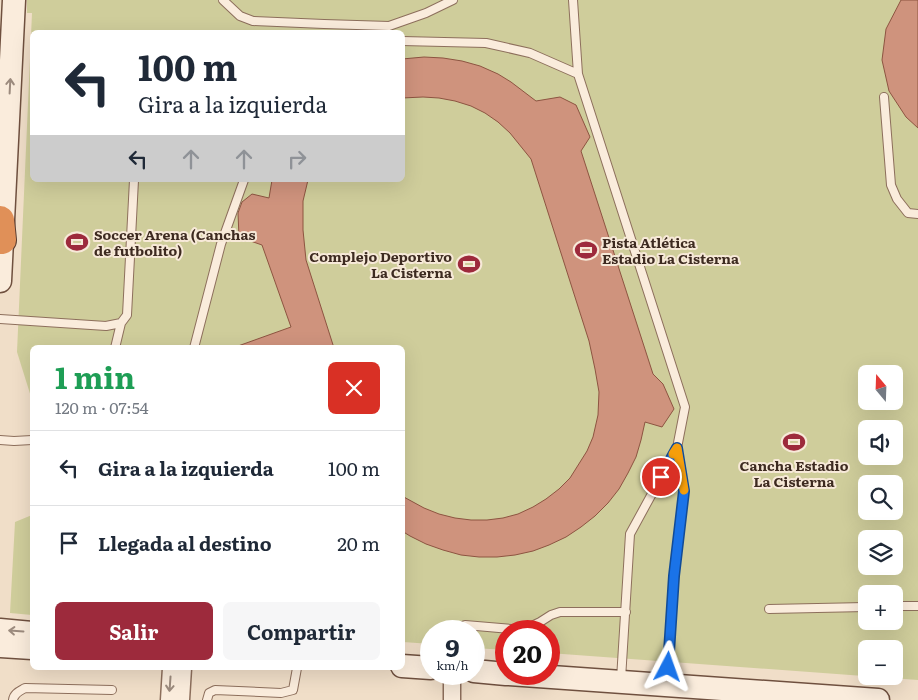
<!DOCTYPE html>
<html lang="es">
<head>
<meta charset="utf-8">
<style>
  :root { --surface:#fff; --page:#f6f6f7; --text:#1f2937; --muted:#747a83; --line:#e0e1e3; --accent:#9d2a3c }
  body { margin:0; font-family:Literata,serif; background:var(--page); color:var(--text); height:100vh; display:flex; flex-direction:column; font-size:19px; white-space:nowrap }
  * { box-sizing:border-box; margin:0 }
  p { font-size:16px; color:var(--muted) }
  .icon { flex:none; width:28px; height:28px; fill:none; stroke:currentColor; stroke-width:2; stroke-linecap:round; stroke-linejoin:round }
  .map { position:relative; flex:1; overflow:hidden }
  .details { position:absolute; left:30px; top:345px; width:375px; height:325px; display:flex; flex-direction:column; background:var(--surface); border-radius:8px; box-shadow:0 5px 20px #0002 }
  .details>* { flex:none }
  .top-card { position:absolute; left:30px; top:30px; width:375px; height:152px; border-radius:8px; box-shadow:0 5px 20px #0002; background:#fff; color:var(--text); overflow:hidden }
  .needle { width:32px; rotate:341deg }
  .controls { position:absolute; left:858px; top:365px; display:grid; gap:10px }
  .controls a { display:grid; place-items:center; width:45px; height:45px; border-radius:8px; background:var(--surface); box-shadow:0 5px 20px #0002; font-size:25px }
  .speed { position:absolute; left:420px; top:620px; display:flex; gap:10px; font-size:25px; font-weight:700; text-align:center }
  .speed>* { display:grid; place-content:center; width:65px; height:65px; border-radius:50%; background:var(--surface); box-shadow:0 5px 20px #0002; line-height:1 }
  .speed small { font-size:12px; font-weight:400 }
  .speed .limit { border:8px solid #d22; background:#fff; color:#111 }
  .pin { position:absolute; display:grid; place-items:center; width:42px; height:42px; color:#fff; margin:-21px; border:2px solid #fff; border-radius:50%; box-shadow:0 1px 5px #0007 }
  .me { position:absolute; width:55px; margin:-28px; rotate:4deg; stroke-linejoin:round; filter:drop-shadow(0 0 4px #0008) }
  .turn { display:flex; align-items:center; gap:18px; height:105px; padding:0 25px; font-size:22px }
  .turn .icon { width:65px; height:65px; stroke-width:2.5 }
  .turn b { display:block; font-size:35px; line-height:42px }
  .lanes { display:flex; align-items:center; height:48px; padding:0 25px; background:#0003; justify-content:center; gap:25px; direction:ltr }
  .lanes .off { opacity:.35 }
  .round { display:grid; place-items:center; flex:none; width:52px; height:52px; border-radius:8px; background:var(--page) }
  .head { display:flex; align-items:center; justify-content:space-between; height:85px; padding:0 25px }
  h1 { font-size:30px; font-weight:700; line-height:38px; color:#1e9e55 }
  .cta { display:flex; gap:10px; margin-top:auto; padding:10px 25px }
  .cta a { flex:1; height:58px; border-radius:8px; background:var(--accent); color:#fff; font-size:20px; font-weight:700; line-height:58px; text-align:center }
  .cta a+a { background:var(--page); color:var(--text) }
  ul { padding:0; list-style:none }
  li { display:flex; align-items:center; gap:15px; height:75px; padding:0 25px; border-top:1px solid var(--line) }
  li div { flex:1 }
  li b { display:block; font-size:19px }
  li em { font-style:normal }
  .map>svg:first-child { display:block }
  .green { fill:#cfcd9b; fill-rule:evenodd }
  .building { fill:#cf937d; stroke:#8d5441 }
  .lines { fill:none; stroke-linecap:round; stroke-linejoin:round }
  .lane-casing { stroke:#8d6f5c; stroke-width:10 }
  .street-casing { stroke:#8d6f5c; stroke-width:19 }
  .secondary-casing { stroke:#6f503f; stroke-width:25 }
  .highway-casing { stroke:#5b3e30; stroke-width:30 }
  .lane { stroke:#faecdc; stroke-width:8 }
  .street { stroke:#faecdc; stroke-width:16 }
  .secondary { stroke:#faecdc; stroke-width:22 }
  .highway { stroke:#e09058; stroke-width:28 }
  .oneway { stroke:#9c8b7e }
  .route-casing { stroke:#114b97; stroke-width:12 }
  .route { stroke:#1a73e8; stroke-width:9 }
  .slow { stroke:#f59e0b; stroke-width:9 }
  .labels { text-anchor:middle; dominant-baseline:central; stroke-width:4; stroke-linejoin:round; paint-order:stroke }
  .poi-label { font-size:14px; font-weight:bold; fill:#3d2a20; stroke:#f7e9d8; text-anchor:start }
</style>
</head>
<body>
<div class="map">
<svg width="918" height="700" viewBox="0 0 918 700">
  <rect width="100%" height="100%" fill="#f0dec8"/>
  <path class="green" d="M27 0H918V680L549 653V631H506V650L474 648V631H431V644L403 642 402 348H32V400L17 352 32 13H27ZM32 32H402V180H32ZM866 374H894V401H866ZM866 429H894V456H866ZM866 484H894V511H866ZM866 539H894V566H866ZM866 594H894V621H866ZM866 649H894V676H866Z
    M32 515V615L10 613 15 522Z"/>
  <path class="building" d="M901 0H918V128L906 117 889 91 882 60 886 29Z
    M424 57 443 58 462 61 480 66 498 74 511 82 536 101 560 97 576 105 590 137 581 151 653 374 663 384 674 409 662 427 645 422 641 440 636 457 628 473 619 489 608 503 595 516 581 527 566 537 549 545 533 551 515 555 497 557H479L461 555 443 550 426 544 410 536 402 531V496L424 508 439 514 455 518 471 520H487L503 518 518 514 533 507 546 499 559 489 570 478 587 451 593 437 598 415 599 392 595 369 589 341 531 159 510 133 498 122 485 113 471 106 455 101 439 98 423 97 402 98V59Z
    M272 180H308L303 201V230L306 260 334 348H238V346L291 327 262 245 239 237 238 213 242 202 252 194 269 198Z"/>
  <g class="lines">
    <g class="lane-casing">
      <path id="lane" d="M223 0 240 16 253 21 324 24 389 26 426 13 453 0
        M573 0 578 74
        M402 41 486 43 530 53 578 74 685 407 677 448 630 534 621 679
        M884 97 891 185 897 199 908 213 918 214
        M0 319 106 326 121 323 127 315 134 180
        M115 348 121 323
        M194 348 221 244 244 180
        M0 440 14 441 32 440
        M894 606H918
        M769 609 866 607
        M458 631 459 628 465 625 523 630 540 622 551 615 560 612H626
        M667 683 674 575 684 491 677 448
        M13 700C14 693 20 691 25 688L112 690
        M207 700 209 693 215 690 281 693 293 690 297 668"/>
    </g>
    <g class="street-casing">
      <path id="street" d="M169 700 171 668
        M181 700 183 668
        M452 700V674"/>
    </g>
    <g class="secondary-casing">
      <path id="secondary" d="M0 281 14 0
        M0 630 32 633
        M0 646 32 648
        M402 666 431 668
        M474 671 506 674
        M509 674 878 700"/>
    </g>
    <g class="highway-casing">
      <path id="highway" d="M0 220 2 240"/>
    </g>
    <use href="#lane" class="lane"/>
    <use href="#street" class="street"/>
    <use href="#secondary" class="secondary"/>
    <use href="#highway" class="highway"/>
  </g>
  <defs><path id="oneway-shaft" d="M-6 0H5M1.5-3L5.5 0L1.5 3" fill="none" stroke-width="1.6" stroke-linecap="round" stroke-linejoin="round" transform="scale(1.25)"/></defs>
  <g class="oneway">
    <use href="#oneway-shaft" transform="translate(10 86) rotate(-87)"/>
    <use href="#oneway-shaft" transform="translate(16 631) rotate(-176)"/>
    <use href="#oneway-shaft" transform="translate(170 684) rotate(94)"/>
  </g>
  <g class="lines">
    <g class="route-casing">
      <path id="route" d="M661 477 677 448 684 491 674 576 668 667"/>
    </g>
    <use href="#route" class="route"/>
    <path class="slow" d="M673 454 677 448 684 490"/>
  </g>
  <defs>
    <g id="stadium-bare" transform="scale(1.725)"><path d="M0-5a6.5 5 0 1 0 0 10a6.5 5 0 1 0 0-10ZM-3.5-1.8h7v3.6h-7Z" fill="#9d2a3c" stroke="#f7e9d8" stroke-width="2.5" paint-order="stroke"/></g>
  </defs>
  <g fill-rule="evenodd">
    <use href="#stadium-bare" x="77" y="242"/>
    <use href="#stadium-bare" x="586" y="250"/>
    <use href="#stadium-bare" x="469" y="264"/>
    <use href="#stadium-bare" x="794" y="442"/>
  </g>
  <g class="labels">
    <g class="poi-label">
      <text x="94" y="234">Soccer Arena (Canchas<tspan x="94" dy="16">de futbolito)</tspan></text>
      <text x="602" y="242">Pista Atlética<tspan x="602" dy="16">Estadio La Cisterna</tspan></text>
      <text x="452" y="256" text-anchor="end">Complejo Deportivo<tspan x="452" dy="16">La Cisterna</tspan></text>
      <text x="794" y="465" text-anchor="middle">Cancha Estadio<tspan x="794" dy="16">La Cisterna</tspan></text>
    </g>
  </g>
</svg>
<div class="controls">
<a><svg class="needle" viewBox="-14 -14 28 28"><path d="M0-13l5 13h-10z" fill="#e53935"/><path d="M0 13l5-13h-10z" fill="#747a83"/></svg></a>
<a><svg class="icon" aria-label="sound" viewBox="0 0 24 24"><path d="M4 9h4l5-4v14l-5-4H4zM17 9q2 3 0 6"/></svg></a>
<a><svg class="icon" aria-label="search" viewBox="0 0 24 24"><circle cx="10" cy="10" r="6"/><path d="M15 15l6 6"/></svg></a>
<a><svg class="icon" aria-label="layers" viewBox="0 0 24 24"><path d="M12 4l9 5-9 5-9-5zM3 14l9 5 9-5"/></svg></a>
<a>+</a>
<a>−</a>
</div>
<div class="speed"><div>9<small>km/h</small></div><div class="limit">20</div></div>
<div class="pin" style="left:661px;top:477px;background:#d93025"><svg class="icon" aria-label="arrive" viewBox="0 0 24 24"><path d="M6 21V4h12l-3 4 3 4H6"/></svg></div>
<svg class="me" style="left:668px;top:667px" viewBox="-20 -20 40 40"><path d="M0-17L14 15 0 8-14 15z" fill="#1a73e8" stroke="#fff" stroke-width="4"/></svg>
<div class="top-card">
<div class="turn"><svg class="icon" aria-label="left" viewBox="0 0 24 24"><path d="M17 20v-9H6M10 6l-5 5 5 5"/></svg><div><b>100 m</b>Gira a la izquierda</div></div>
<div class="lanes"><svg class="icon" aria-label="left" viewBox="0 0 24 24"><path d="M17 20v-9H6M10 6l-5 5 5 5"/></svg><svg class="icon off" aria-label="ahead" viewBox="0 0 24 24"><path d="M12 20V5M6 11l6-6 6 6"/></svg><svg class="icon off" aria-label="ahead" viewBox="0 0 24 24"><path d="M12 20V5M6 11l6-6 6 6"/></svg><svg class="icon off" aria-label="right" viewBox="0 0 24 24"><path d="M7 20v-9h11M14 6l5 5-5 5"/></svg></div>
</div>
<section class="details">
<div class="head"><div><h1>1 min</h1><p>120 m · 07:54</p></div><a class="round" style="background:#d93025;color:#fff"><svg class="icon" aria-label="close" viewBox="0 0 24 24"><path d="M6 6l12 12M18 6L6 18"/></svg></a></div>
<ul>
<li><svg class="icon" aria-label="left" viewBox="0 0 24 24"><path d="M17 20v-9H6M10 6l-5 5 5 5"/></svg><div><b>Gira a la izquierda</b></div><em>100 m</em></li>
<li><svg class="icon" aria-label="arrive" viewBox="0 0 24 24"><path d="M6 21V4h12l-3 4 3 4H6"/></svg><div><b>Llegada al destino</b></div><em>20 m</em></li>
</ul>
<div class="cta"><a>Salir</a><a>Compartir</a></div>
</section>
</div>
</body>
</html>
